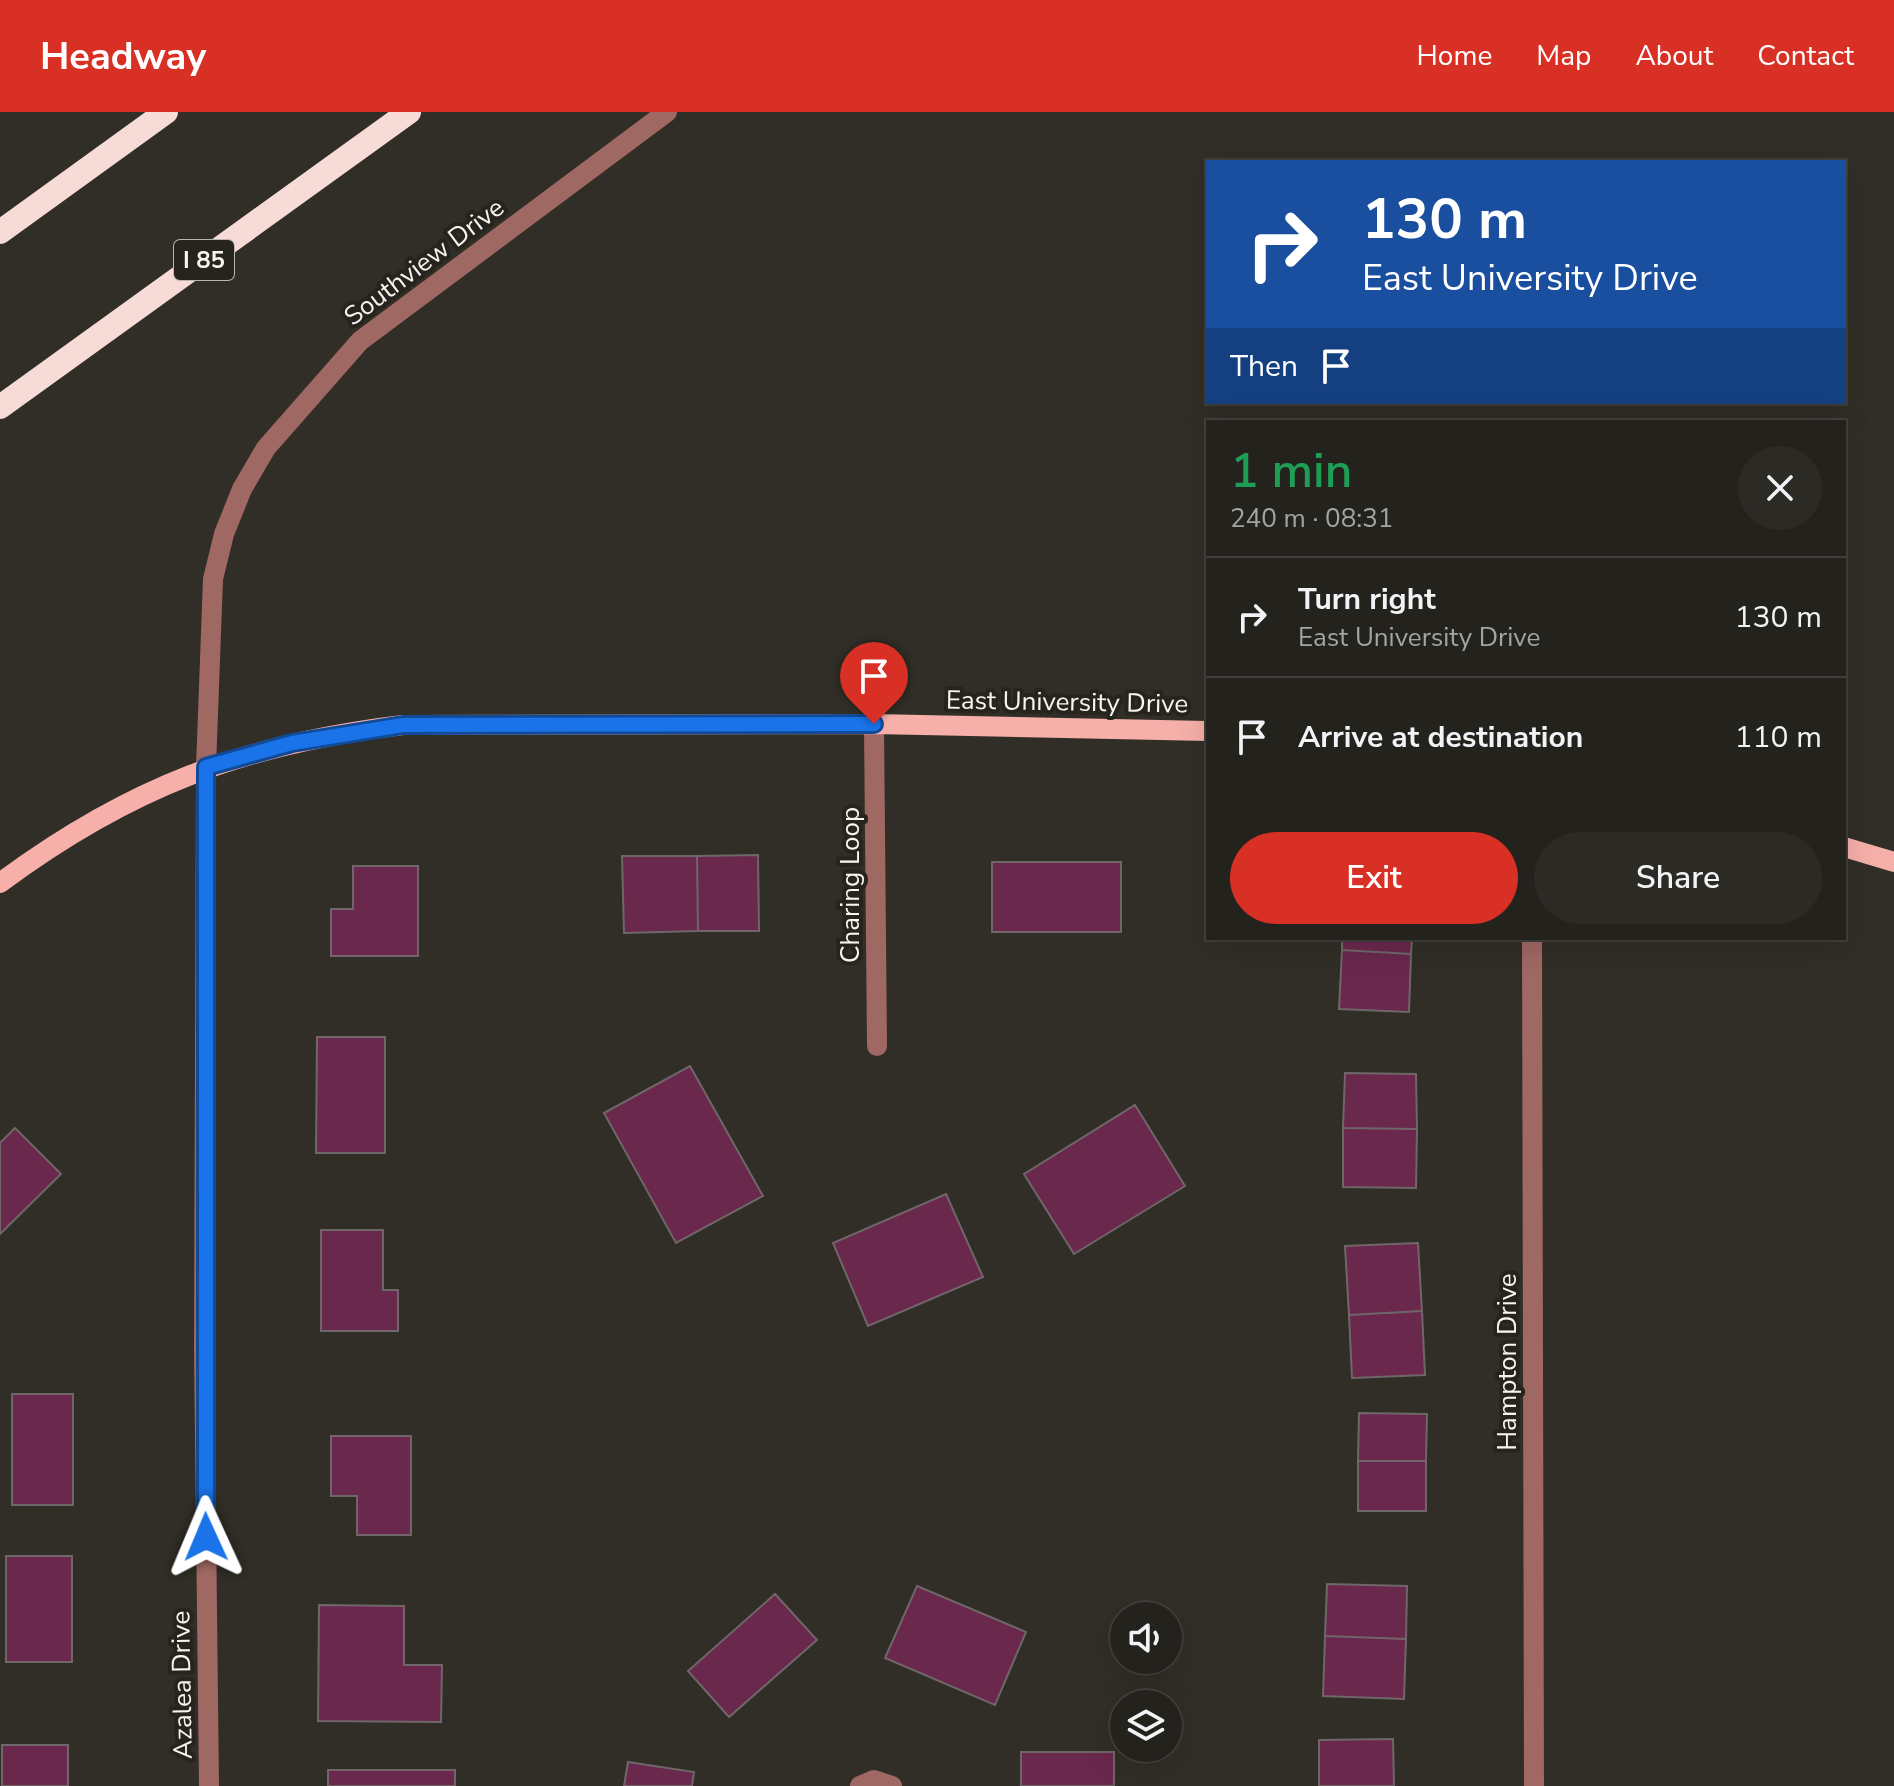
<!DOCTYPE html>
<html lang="en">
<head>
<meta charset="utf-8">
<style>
  :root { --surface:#24221c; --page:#2c2a25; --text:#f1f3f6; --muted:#a3a4a3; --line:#413f3b; --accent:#d93025 }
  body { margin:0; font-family:"Nunito Sans",sans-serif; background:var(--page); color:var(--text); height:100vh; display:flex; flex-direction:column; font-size:30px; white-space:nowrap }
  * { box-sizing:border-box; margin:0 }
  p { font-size:26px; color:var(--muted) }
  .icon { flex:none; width:44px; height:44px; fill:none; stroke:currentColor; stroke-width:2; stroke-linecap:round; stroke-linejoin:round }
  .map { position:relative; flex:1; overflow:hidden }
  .side { position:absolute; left:1206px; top:308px; width:640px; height:520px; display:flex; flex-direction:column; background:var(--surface); border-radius:0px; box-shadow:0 8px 32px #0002,0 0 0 2px var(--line) }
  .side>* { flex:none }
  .top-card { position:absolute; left:1206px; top:48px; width:640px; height:244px; border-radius:0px; box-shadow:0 8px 32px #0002,0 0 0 2px var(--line); background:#1a4fa0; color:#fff; overflow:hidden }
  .buttons { position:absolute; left:1110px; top:1490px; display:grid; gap:16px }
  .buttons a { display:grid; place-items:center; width:72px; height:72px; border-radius:50%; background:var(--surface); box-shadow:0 8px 32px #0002,0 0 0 2px var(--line); font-size:40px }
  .pin { position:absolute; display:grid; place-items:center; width:68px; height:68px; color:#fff; margin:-82px -34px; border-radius:50% 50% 50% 0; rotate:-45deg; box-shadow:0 0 8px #0007 }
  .pin .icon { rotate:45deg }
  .me { position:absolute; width:88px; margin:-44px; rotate:359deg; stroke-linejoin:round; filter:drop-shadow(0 0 6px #0008) }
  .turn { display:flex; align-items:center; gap:28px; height:168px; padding:0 24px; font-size:36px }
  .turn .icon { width:104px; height:104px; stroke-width:2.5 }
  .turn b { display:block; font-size:56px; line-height:68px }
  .then { display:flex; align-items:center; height:76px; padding:0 24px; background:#0003; gap:16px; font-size:30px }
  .round { display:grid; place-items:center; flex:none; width:84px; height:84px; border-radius:42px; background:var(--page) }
  .headline { display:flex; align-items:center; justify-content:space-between; height:136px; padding:0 24px }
  h1 { font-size:48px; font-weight:600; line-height:60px; color:#1e9e55 }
  .primary-button { display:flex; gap:16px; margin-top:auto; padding:16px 24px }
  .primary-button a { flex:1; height:92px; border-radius:48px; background:var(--accent); color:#fff; font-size:32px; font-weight:600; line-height:92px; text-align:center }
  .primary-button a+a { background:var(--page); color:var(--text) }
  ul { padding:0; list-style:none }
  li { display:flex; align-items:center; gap:24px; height:120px; padding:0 24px; border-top:2px solid var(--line) }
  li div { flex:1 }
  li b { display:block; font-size:30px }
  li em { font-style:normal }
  header { display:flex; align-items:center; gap:48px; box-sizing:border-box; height:112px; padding:0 40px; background:var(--accent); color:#fff }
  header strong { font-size:38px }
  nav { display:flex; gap:44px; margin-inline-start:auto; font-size:28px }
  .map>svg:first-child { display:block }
  .building { fill:#69284c; stroke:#70666a; stroke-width:2 }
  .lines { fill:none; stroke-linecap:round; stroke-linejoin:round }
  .minor { stroke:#a06863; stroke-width:20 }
  .major { stroke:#f6b0a9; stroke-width:20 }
  .highway { stroke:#f7dbd7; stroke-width:24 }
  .route-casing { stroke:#114b97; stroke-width:20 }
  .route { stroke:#1a73e8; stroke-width:14 }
  .labels { text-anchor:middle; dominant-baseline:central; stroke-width:8; stroke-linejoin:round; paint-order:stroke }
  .shield { fill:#26241d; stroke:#b8b6b1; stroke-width:2 }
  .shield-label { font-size:24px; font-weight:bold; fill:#f6f5f0 }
  .street-label { font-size:26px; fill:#f6f5f0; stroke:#26241d }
</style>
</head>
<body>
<header>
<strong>Headway</strong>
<nav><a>Home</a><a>Map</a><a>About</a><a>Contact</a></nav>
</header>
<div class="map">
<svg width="1894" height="1674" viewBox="0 0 1894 1674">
  <rect width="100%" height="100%" fill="#302e26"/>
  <path class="building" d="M758 743 759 819H698L697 744Z
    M622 744H697L698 819 624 821Z
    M992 750H1121V820H992Z
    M353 754H418V844H331V797H353Z
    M1342 826H1412L1411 842 1342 838Z
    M1342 838 1411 842 1409 900 1339 897Z
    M317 925H385V1041H316Z
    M690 954 763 1084 676 1131 604 1001Z
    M1345 961 1416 962 1417 1017 1343 1016Z
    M1135 993 1185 1074 1074 1142 1024 1062Z
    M15 1016 61 1062 0 1122V1031Z
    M1343 1016 1417 1017 1416 1076 1343 1075Z
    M946 1082 983 1165 868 1214 833 1131Z
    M321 1118H383V1178H398V1219H321Z
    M1418 1131 1422 1199 1349 1203 1345 1134Z
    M1422 1199 1425 1263 1352 1266 1349 1203Z
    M12 1282H73V1393H12Z
    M1359 1301 1427 1302 1426 1349H1358Z
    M331 1324H411V1423H357V1384H331Z
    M1358 1349H1426V1399H1358Z
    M6 1444H72V1550H6Z
    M1327 1472 1407 1474 1406 1527 1325 1524Z
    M917 1474 1026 1520 995 1593 885 1546Z
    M775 1482 817 1528 729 1605 688 1559Z
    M319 1493 404 1494V1553H442L441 1610 318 1609Z
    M1325 1524 1406 1527 1404 1587 1323 1584Z
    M1393 1627 1394 1674H1319V1628Z
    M2 1633H68V1674H2Z
    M1021 1640H1114V1674H1021Z
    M628 1650 694 1660 692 1674H624Z
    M328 1658H455V1674H328Z"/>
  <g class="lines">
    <path class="minor" d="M874 612 877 934
      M1532 826 1534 1674
      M209 1674 204 1237 206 655 213 467 224 422 242 377 266 336 360 229 667 0
      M860 1674 874 1668 892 1674"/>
    <path class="major" d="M1844 735 1894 750
      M0 771C129 675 244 632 403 613L874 612 1208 619"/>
    <path class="highway" d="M0 120 166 0
      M0 295 409 0"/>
  </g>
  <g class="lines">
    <g class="route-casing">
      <path id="route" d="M206 1425V655L292 631 403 613 874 612"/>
    </g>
    <use href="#route" class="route"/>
  </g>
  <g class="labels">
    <rect class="shield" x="174" y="128" width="60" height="40" rx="6"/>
    <g class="shield-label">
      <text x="204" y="148">I 85</text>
    </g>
    <g class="street-label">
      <text transform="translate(424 150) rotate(-37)">Southview Drive</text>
      <text transform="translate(1067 590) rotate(1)">East University Drive</text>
      <text transform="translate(850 773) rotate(-90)">Charing Loop</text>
      <text transform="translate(1507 1250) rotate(-90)">Hampton Drive</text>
      <text transform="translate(182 1573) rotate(-91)">Azalea Drive</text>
    </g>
  </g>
</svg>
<div class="buttons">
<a><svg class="icon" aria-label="sound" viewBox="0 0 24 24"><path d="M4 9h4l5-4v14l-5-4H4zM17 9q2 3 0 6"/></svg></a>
<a><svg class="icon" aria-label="layers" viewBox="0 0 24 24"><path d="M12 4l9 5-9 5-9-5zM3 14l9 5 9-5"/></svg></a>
</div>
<div class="pin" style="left:874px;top:612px;background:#d93025"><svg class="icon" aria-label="arrive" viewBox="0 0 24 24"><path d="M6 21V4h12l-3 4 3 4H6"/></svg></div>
<svg class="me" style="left:206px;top:1425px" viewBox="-20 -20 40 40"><path d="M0-17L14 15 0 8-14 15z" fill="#1a73e8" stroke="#fff" stroke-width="4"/></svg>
<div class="top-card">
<div class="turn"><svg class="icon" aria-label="right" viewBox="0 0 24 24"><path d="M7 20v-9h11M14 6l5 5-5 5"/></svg><div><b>130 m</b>East University Drive</div></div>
<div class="then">Then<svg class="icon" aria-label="arrive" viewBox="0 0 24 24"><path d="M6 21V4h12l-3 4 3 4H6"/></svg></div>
</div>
<section class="side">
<div class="headline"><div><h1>1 min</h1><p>240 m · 08:31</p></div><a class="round"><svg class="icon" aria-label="close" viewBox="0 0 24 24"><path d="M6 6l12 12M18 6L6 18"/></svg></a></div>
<ul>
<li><svg class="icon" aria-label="right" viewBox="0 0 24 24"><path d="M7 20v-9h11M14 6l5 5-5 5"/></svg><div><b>Turn right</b><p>East University Drive</p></div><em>130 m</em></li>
<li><svg class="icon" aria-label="arrive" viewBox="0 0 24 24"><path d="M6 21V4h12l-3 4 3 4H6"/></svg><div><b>Arrive at destination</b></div><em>110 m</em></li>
</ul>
<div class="primary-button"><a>Exit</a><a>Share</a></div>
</section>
</div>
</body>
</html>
